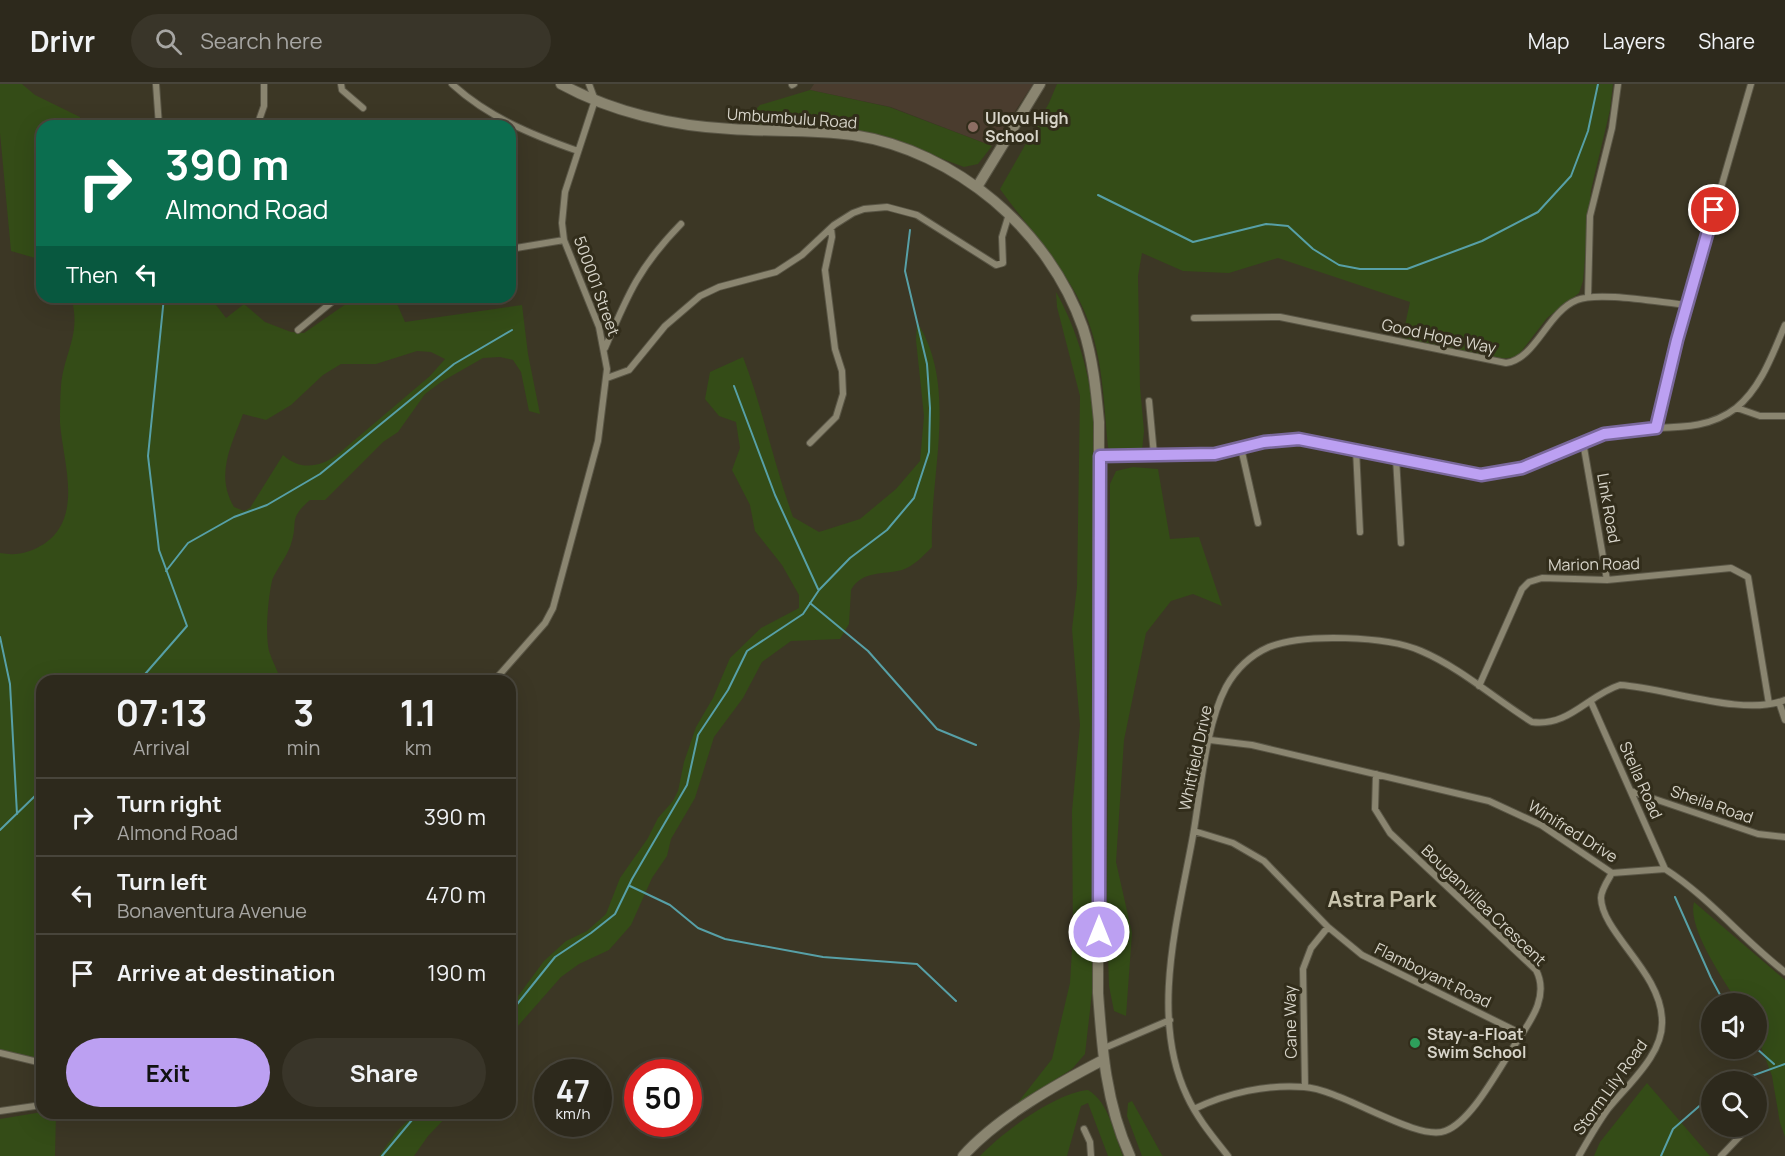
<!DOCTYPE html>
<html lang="en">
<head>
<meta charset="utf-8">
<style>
  :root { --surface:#2d291c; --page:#393529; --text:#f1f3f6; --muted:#a7a6a3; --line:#48453b; --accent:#bca0f2 }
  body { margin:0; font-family:Manrope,sans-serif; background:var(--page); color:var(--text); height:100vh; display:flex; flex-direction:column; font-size:22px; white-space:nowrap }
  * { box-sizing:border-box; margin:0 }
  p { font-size:20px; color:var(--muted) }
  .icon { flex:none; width:33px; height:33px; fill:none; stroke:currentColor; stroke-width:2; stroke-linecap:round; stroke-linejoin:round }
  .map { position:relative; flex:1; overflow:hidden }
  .drawer { position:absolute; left:36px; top:591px; width:480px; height:444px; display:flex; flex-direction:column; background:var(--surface); border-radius:18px; box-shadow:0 6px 24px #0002,0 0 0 2px var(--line) }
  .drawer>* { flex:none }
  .hud { position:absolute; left:36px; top:36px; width:480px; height:183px; border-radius:18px; box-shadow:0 6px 24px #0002,0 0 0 2px var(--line); background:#0b6e4f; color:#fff; overflow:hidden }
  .buttons { position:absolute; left:1701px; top:909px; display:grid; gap:12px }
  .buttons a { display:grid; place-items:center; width:66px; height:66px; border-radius:50%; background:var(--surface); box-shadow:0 6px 24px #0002,0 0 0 2px var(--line); font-size:30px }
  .speed { position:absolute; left:534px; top:975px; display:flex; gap:12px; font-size:30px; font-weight:700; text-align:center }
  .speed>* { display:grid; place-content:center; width:78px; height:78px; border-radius:50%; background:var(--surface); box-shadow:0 6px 24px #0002,0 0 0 2px var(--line); line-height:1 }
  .speed small { font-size:15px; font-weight:400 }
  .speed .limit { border:9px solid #d22; background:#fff; color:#111 }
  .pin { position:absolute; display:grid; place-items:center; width:51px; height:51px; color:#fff; margin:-26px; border:3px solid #fff; border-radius:50%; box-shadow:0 2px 6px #0007 }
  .me { position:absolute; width:66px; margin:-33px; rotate:0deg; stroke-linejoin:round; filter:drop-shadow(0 0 4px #0008) }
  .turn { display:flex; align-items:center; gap:21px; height:126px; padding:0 30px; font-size:27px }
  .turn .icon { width:78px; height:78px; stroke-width:2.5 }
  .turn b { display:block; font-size:42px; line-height:51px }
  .then { display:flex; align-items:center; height:57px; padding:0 30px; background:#0003; gap:12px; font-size:22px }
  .eta { display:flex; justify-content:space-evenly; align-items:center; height:102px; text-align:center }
  .eta b { font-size:36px; font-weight:700; line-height:42px }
  .action { display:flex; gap:12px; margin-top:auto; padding:12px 30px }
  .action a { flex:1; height:69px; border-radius:36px; background:var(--accent); color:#111; font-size:24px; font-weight:700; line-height:69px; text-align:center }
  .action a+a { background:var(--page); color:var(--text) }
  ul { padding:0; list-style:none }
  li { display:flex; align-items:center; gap:18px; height:78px; padding:0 30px; border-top:2px solid var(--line) }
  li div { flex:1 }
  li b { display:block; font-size:22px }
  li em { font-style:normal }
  header { display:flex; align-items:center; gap:36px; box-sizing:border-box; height:84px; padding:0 30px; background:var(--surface); border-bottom:2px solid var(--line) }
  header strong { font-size:28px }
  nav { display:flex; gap:33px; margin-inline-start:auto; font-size:21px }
  .search { width:420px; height:54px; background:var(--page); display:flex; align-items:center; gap:15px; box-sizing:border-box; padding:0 21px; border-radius:33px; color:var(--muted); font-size:22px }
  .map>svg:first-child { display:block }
  .education { fill:#4a3c2e }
  .green { fill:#344c17; fill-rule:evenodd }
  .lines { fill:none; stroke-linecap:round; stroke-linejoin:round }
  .stream { stroke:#57a0a7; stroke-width:2 }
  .street-casing { stroke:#595545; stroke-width:8 }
  .secondary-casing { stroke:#595545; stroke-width:12 }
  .street { stroke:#8a8570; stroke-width:6 }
  .secondary { stroke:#8a8570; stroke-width:10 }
  .route-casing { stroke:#7a689d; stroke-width:15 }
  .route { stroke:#bca0f2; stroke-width:10 }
  .education-dot { fill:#8d6e63; stroke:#322d1b; stroke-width:2 }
  .leisure-dot { fill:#2e9e5b; stroke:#322d1b; stroke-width:2 }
  .labels { text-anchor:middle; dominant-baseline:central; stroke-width:6; stroke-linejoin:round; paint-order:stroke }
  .street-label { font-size:16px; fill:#d7d4c9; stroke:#322d1b }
  .poi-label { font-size:16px; font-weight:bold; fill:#d7d4c9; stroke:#322d1b; text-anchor:start }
  .district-label { font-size:22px; font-weight:bold; fill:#c9c4ad; stroke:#322d1b }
</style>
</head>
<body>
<header>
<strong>Drivr</strong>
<div class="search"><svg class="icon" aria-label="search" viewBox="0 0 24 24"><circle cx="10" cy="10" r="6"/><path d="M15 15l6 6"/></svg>Search here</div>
<nav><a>Map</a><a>Layers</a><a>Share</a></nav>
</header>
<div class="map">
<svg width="1785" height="1072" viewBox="0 0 1785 1072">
  <rect width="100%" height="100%" fill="#3c3725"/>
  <path class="education" d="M814 0H1033L992 62 891 23 810 6Z"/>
  <path class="green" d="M0 0H22L35 11 80 33 83 42H42V176L11 167 0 49Z
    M1057 0H1613L1610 26 1591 106 1583 197 1579 209 1547 234 1517 273 1498 275 1402 255 1410 218 1278 174 1229 189 1183 187 1142 169 1138 192 1140 303 1144 347 1142 366 1114 369 1108 363C1103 310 1103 259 1076 210 1055 172 1025 140 1000 105L1049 19Z
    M810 6 889 23 992 62 978 80 964 83 905 61 757 43 753 40 755 26 760 21Z
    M1056 208C1078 247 1089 289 1095 334L1093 900 1085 970 1072 985 1016 1021 1052 975 1070 899 1073 849 1072 727 1080 641 1072 545 1077 503 1080 312 1057 223Z
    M71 213H210L226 234 244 220 265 238 291 248 304 249 356 213H394L405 238 522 221 528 270 540 330 529 327 521 288 513 276 500 273 483 274 441 298 425 310 398 348 383 358 325 416H310C287 436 299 437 291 460 287 473 274 489 272 497 268 514 265 550 269 567 272 577 278 587 281 597H42V975L0 966V469C17 472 29 469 44 460 84 433 63 378 60 339 60 327 60 314 61 302 64 268 82 250 71 213ZM417 267 431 268 445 275 430 292 337 371C320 383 300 387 283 371L250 424 244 427 234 423C215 391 231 362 243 330L266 336 291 321 323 291 341 280H376Z
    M917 238C959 304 929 390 932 463 923 472 914 482 902 486 883 491 862 486 851 506L849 540 840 555 791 557 762 578 743 614 714 653 695 714 671 755 667 772 652 794 631 841 609 866 579 880 561 893 510 951V923L544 877 566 857 587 847 606 830 620 794 648 754 658 734 673 717 678 707 684 678 696 643 713 614 730 574 761 544 799 524V511L782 481 755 447 750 421 732 386 740 364 736 338 719 332 705 315 710 288 743 273C763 325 774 381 793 433L819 448 860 435 896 405 920 377 924 332 916 256Z
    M1133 383 1158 385 1170 455 1199 453 1222 522 1193 510 1171 517 1146 549 1124 656 1116 778 1132 849 1126 932 1114 927 1109 902 1107 837 1110 400 1116 387Z
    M1694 818 1785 896V1053L1780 1039 1772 992 1757 952 1756 920 1738 919C1724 896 1687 844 1694 818Z
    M1647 999 1710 1072H1594L1600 1058Z
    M1088 1006C1109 1018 1114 1050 1123 1072H1108L1088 1019 1081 1022 1067 1072H980C1003 1048 1055 1009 1088 1006Z
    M1132 1017 1162 1071 1163 1072H1142L1127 1032 1128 1019Z
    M42 1028 56 1029 55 1072H0V1035Z
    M416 1029H450L428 1052 414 1072H379L398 1046Z"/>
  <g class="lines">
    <path class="stream" d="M1098 111 1193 158 1266 140 1288 142 1313 165 1339 181 1360 185H1407L1482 157 1538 128 1571 92 1588 47 1598 0
      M734 302 775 411 818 505
      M166 487 188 459 234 433 267 421 320 390 454 280 512 246
      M810 519 868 567 937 645 976 661
      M0 553 10 600 17 730
      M139 597 187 542 159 466 148 372 164 213
      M0 746 37 710 42 701
      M630 802 670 821 698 844 725 855 823 873 917 880 956 917
      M1675 813 1711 894 1725 920
      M510 929 555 873 591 849 615 830 632 795 687 701 698 651 728 606 747 567 803 530 819 506 850 474 887 446 914 414 929 368 930 324 927 280 905 187 910 146
      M1756 964 1774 980
      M1735 998 1785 980
      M382 1072 412 1036 422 1029
      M1661 1072 1673 1045 1712 1011"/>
    <g class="street-casing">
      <path id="street" d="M156 0 159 42
        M341 0 342 6 363 24
        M452 0C488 33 532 51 578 67
        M792 1 794 0
        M257 42 264 22V0
        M510 165 564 156
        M1588 213 1590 132 1612 44 1618 0
        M1194 234 1280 233 1506 279C1536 275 1547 228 1577 216 1599 207 1662 219 1688 221
        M298 246 338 213
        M605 264C628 210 639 183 681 140
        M607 294 629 286 665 242 700 212 719 203 776 188 802 171 834 141 853 129 864 125 887 123 917 131 996 181 1003 179 1002 153 1009 130
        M1149 317 1154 371
        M1737 324 1760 332H1785
        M1656 344 1677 256 1751 0
        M1583 358 1607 496
        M810 359 836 333 843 310 842 287 835 265 825 186 832 153 831 144
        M1241 364 1258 439
        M1356 365 1360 448
        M1100 373 1215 370 1264 358 1299 355 1464 389C1522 395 1558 360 1612 348 1655 339 1700 352 1736 324 1761 304 1773 269 1785 241
        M1396 374 1401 459
        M494 597 545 539 553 524 598 357 607 285 599 243 564 156 562 139 565 108 595 16 589 0
        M1479 602 1522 505 1529 498 1542 494 1607 496 1731 484 1748 493 1769 620
        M1591 618 1665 785
        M1779 618 1785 636
        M1210 656 1252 661 1489 717 1541 741 1612 789 1665 785C1710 814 1743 856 1785 888
        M1631 707 1758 750 1785 753
        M1194 747 1233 759 1264 777 1328 843 1362 871 1522 950
        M1102 965 1170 936
        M0 969 42 979
        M1305 1003 1303 885 1311 864 1328 843
        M1194 1025C1227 1009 1267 1000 1304 1003 1341 1005 1417 1058 1445 1047 1473 1037 1501 980 1518 956 1532 935 1549 911 1536 886L1390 749 1375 725 1376 690
        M0 1027 42 1021
        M1084 1045 1090 1058 1091 1072
        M1228 1072C1213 1053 1197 1034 1187 1012 1150 934 1177 838 1192 757 1201 710 1204 645 1226 603 1236 585 1251 571 1269 563 1304 549 1387 552 1421 567 1461 584 1495 615 1532 638 1569 643 1588 611 1620 601 1667 604 1743 633 1785 616
        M1579 1072C1588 1056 1597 1040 1608 1025 1628 1000 1664 970 1662 936 1661 888 1602 849 1601 814 1601 806 1608 796 1612 789
        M1721 1072 1745 1047"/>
    </g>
    <g class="secondary-casing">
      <path id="secondary" d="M561 0C612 28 673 42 731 45 771 48 813 45 853 51 956 67 1049 146 1083 244 1093 275 1096 306 1099 338L1098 909C1102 965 1106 1020 1130 1072
        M977 103 1040 0
        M963 1072C998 1033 1057 1000 1103 976"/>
    </g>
    <use href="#street" class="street"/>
    <use href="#secondary" class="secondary"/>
  </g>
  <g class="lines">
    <g class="route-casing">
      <path id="route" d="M1099 848 1100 372 1215 370 1264 358 1299 355 1481 391 1522 384 1604 350 1656 344 1677 256 1714 126"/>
    </g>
    <use href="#route" class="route"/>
  </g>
  <circle class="education-dot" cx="973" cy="43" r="6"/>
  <circle class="leisure-dot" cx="1415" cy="959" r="6"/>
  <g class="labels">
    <g class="street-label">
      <text transform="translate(792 34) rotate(4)">Umbumbulu Road</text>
      <text transform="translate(597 202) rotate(70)">500001 Street</text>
      <text transform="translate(1439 252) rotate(12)">Good Hope Way</text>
      <text transform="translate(1609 424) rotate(80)">Link Road</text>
      <text transform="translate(1594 480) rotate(-1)">Marion Road</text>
      <text transform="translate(1195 674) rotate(-78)">Whitfield Drive</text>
      <text transform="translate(1641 696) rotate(66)">Stella Road</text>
      <text transform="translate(1712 720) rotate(19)">Sheila Road</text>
      <text transform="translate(1573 747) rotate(32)">Winifred Drive</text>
      <text transform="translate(1484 821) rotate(44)">Bouganvillea Crescent</text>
      <text transform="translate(1433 891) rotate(26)">Flamboyant Road</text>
      <text transform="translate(1290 938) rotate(-91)">Cane Way</text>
      <text transform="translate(1610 1003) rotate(-54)">Storm Lily Road</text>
    </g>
    <g class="poi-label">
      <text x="985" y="34">Ulovu High<tspan x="985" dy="18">School</tspan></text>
      <text x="1427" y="950">Stay-a-Float<tspan x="1427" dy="18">Swim School</tspan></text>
    </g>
    <g class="district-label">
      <text x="1382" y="815">Astra Park</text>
    </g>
  </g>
</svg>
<div class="buttons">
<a><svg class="icon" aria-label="sound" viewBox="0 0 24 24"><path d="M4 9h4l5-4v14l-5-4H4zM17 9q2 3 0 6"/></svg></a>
<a><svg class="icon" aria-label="search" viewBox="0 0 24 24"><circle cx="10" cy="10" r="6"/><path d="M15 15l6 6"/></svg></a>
</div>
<div class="speed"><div>47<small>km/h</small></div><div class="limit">50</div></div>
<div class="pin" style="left:1714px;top:126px;background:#d93025"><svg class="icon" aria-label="arrive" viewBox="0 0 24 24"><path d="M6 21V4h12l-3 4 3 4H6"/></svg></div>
<svg class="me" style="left:1099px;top:848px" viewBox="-20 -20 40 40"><circle r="17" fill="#bca0f2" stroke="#fff" stroke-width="3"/><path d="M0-11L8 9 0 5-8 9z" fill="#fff"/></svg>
<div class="hud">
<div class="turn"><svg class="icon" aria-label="right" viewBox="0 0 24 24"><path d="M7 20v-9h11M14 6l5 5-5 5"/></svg><div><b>390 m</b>Almond Road</div></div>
<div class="then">Then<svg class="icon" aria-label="left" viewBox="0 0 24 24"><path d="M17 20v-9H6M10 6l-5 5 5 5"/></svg></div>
</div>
<section class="drawer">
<div class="eta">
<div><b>07:13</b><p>Arrival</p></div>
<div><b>3</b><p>min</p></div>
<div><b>1.1</b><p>km</p></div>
</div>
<ul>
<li><svg class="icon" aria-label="right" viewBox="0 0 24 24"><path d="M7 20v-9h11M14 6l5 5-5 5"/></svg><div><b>Turn right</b><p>Almond Road</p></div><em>390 m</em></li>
<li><svg class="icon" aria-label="left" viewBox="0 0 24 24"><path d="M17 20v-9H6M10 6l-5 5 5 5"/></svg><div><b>Turn left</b><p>Bonaventura Avenue</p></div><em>470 m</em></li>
<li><svg class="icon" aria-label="arrive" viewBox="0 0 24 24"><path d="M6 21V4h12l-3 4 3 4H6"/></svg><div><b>Arrive at destination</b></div><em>190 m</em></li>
</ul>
<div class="action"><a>Exit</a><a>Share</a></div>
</section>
</div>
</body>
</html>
